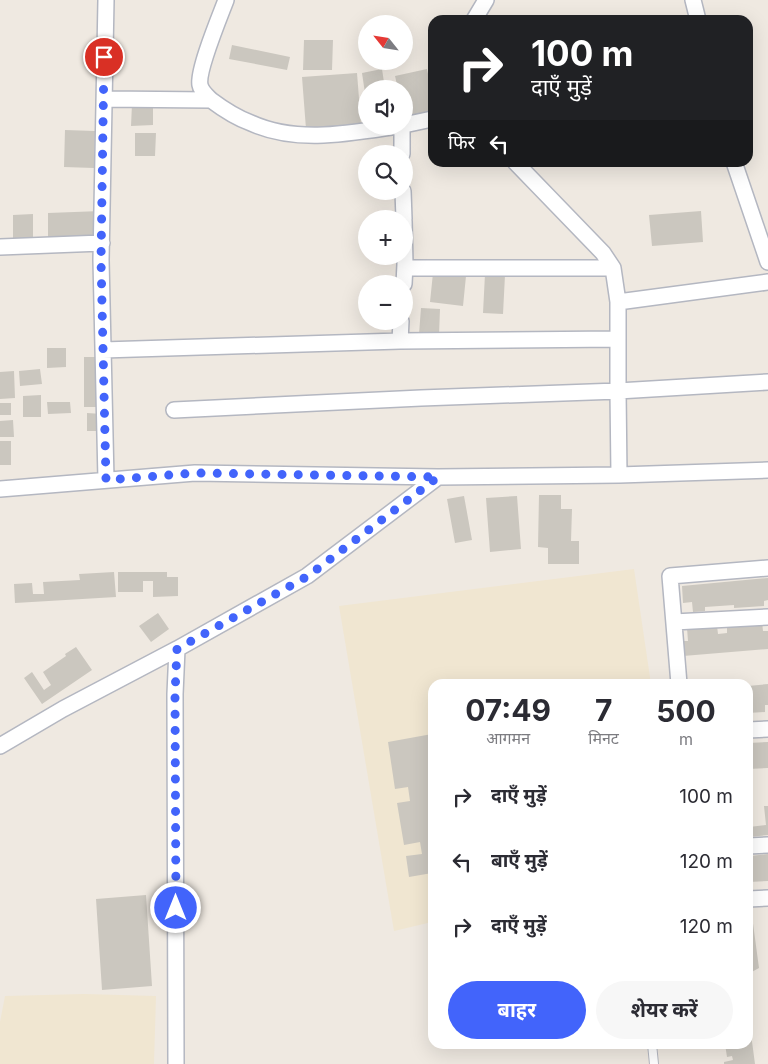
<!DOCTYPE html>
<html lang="hi">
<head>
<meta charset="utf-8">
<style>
  :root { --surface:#fff; --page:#f7f7f7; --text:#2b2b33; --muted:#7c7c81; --accent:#4264fb }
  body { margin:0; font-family:Inter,"Noto Sans Devanagari",sans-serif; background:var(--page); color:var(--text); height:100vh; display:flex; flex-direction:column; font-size:19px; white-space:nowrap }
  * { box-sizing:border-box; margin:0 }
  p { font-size:16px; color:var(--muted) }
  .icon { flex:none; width:28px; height:28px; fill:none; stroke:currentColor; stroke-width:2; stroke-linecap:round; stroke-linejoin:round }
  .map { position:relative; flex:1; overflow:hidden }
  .panel { position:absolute; left:428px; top:679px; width:325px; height:370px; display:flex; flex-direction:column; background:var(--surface); border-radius:15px; box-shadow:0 5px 20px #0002 }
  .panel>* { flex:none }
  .hud { position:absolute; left:428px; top:15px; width:325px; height:152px; border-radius:15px; box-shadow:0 5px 20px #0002; background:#202124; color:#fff; overflow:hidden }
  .needle { width:32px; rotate:300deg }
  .tools { position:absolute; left:358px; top:15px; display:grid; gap:10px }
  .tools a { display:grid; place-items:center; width:55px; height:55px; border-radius:50%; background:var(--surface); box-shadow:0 5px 20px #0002; font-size:25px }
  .pin { position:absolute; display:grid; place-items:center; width:42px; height:42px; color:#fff; margin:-21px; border:2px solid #fff; border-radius:50%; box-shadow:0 1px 5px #0007 }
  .me { position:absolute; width:55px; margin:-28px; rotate:0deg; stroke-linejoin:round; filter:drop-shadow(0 0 4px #0008) }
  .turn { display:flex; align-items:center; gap:18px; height:105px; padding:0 20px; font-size:22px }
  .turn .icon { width:65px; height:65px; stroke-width:2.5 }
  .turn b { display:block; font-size:35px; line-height:42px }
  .then { display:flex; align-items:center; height:48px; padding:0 20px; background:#0003; gap:10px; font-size:19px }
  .eta { display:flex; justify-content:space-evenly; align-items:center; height:85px; text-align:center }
  .eta b { font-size:30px; font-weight:700; line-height:35px }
  .primary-button { display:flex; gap:10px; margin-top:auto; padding:10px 20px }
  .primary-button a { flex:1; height:58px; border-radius:30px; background:var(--accent); color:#fff; font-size:20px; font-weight:700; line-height:58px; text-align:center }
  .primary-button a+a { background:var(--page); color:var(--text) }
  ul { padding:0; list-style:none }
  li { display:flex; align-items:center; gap:15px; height:65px; padding:0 20px }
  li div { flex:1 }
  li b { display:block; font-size:19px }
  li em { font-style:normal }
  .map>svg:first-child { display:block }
  .education { fill:#f0e6d1 }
  .building { fill:#cbc7bf }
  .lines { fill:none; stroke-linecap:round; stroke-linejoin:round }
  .lane-casing { stroke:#b4b7c1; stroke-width:10 }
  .street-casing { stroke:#b4b7c1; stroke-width:18 }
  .lane { stroke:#fff; stroke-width:8 }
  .street { stroke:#fff; stroke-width:15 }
  .route { stroke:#4264fb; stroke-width:9; stroke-dasharray:0 16.2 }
</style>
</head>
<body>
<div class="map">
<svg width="768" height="1064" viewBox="0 0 768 1064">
  <rect width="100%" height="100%" fill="#efe9e1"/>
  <path class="education" d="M634 569 651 684H432V922L394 931 339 606Z
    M84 994 156 996 154 1064H0V1022L5 996Z"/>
  <path class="building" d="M304 40H333L332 70H303Z
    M232 45 290 57 287 70 229 59Z
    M382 69 385 89H366V93H365L362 73Z
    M427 69 432 93V112L404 118V89H398L395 76Z
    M357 73 361 124 306 129 302 77Z
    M132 104H153V125L131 126Z
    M65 130 95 131 94 168 64 167Z
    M135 133H156L155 156H135Z
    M101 211V239L48 240V213Z
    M701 211 703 242 652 246 649 215Z
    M33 214V242L13 243V215Z
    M433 273 466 276 463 306 430 302Z
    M485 274 505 275 503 314 483 313Z
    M421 308 440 309 439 335 419 334Z
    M47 348H66V367L47 368Z
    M84 357H103V407H84Z
    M40 369 42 384 20 386 19 371Z
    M14 371 15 398 0 399V372Z
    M41 395V417H23V396Z
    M47 402H70L71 413 48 414Z
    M0 403H11V415H0Z
    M87 413 102 414 101 431H87Z
    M13 420 14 437H0V421Z
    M0 441H11V465H0Z
    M539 495H561V509H572L571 541H579V564H548V548L538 547Z
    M464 496 472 540 455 543 447 499Z
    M517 496 521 549 490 552 486 498Z
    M114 572 116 597 15 603 14 584 32 583 33 594H44L43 582 80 580 79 574Z
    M118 572H167V577H178V596L153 597V581H143V592H118Z
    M768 578V600L764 601V606L734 608V605L705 607V611L693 612 692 602 683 603 682 586Z
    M158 613 169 629 151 642 139 626Z
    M762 622 763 631H768V649L683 656 682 641H688L687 628 717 626 718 634 727 633V625Z
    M76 647 92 670 42 704 24 678 32 672 44 690 51 685 43 672 66 656 65 654Z
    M768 684V705H765V712L748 713V686Z
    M432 734V873L409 877 406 856 422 854 420 842 404 845 397 803 410 801 408 787 395 789 388 742Z
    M768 742V768L748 769V743Z
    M764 806H768V835L748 837V822H749V827L766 825Z
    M768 854V881L748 882V865H750V856Z
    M146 895 152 986 102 990 96 899Z
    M748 916H752L759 968 748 974Z
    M748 1019H749L755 1064H724V1062L733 1060 732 1056 727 1057 725 1044H748Z"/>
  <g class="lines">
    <g class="lane-casing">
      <path id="lane" d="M652 1044 654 1064"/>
    </g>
    <g class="street-casing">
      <path id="street" d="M106 0 101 260 106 480
        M226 0C220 16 197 71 200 85 201 91 207 96 211 100 223 109 237 118 251 123 297 144 351 133 398 126
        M693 0 698 20
        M474 20 486 0
        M104 99 211 100
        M404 125 432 119
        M402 126V154
        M515 162 603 253 613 268 618 302V391L619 475
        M734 162 768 262
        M403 191 404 219
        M0 247 102 243
        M405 268H613
        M404 284 405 264 404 221
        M618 302 768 282
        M400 341 401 321
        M103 350 400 341 618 339
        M174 410 421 398 618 391 768 382
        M0 489 195 473 438 477 619 475 768 470
        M674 622 768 617
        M679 684 670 576 768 568
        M748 730 768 729
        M0 746 63 709 177 649 307 576 438 477
        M748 846 768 845
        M748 899 768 898
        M176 1064 175 694 177 649"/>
    </g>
    <use href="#lane" class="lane"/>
    <use href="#street" class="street"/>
  </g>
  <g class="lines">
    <path class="route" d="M104 57 101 260 106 480 196 473 438 477 308 576 177 649 175 694 176 908"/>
  </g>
</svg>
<div class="tools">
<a><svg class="needle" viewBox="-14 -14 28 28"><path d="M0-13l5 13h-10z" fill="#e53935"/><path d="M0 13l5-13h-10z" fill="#7c7c81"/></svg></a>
<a><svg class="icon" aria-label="sound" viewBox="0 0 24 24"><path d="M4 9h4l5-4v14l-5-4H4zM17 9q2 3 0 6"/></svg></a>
<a><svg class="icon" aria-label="search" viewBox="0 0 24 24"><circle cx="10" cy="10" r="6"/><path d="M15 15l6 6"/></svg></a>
<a>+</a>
<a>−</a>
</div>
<div class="pin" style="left:104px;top:57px;background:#d93025"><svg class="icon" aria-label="arrive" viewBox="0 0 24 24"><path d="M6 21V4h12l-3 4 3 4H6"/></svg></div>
<svg class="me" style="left:176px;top:908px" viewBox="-20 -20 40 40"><circle r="17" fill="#4264fb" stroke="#fff" stroke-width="3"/><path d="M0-11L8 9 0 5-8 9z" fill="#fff"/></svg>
<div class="hud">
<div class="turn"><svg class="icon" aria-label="right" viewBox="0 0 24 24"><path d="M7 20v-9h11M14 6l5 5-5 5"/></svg><div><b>100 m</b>दाएँ मुड़ें</div></div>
<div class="then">फिर<svg class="icon" aria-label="left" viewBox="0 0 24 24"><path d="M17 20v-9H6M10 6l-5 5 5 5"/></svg></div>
</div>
<section class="panel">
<div class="eta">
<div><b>07:49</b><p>आगमन</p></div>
<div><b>7</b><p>मिनट</p></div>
<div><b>500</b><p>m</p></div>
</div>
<ul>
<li><svg class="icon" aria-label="right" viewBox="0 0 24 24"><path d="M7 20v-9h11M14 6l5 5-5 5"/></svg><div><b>दाएँ मुड़ें</b></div><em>100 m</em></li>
<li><svg class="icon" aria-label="left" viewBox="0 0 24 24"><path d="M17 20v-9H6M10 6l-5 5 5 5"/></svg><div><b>बाएँ मुड़ें</b></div><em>120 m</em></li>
<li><svg class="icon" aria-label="right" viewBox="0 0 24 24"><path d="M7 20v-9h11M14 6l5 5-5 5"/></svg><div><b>दाएँ मुड़ें</b></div><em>120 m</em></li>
</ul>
<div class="primary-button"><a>बाहर</a><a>शेयर करें</a></div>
</section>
</div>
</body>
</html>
